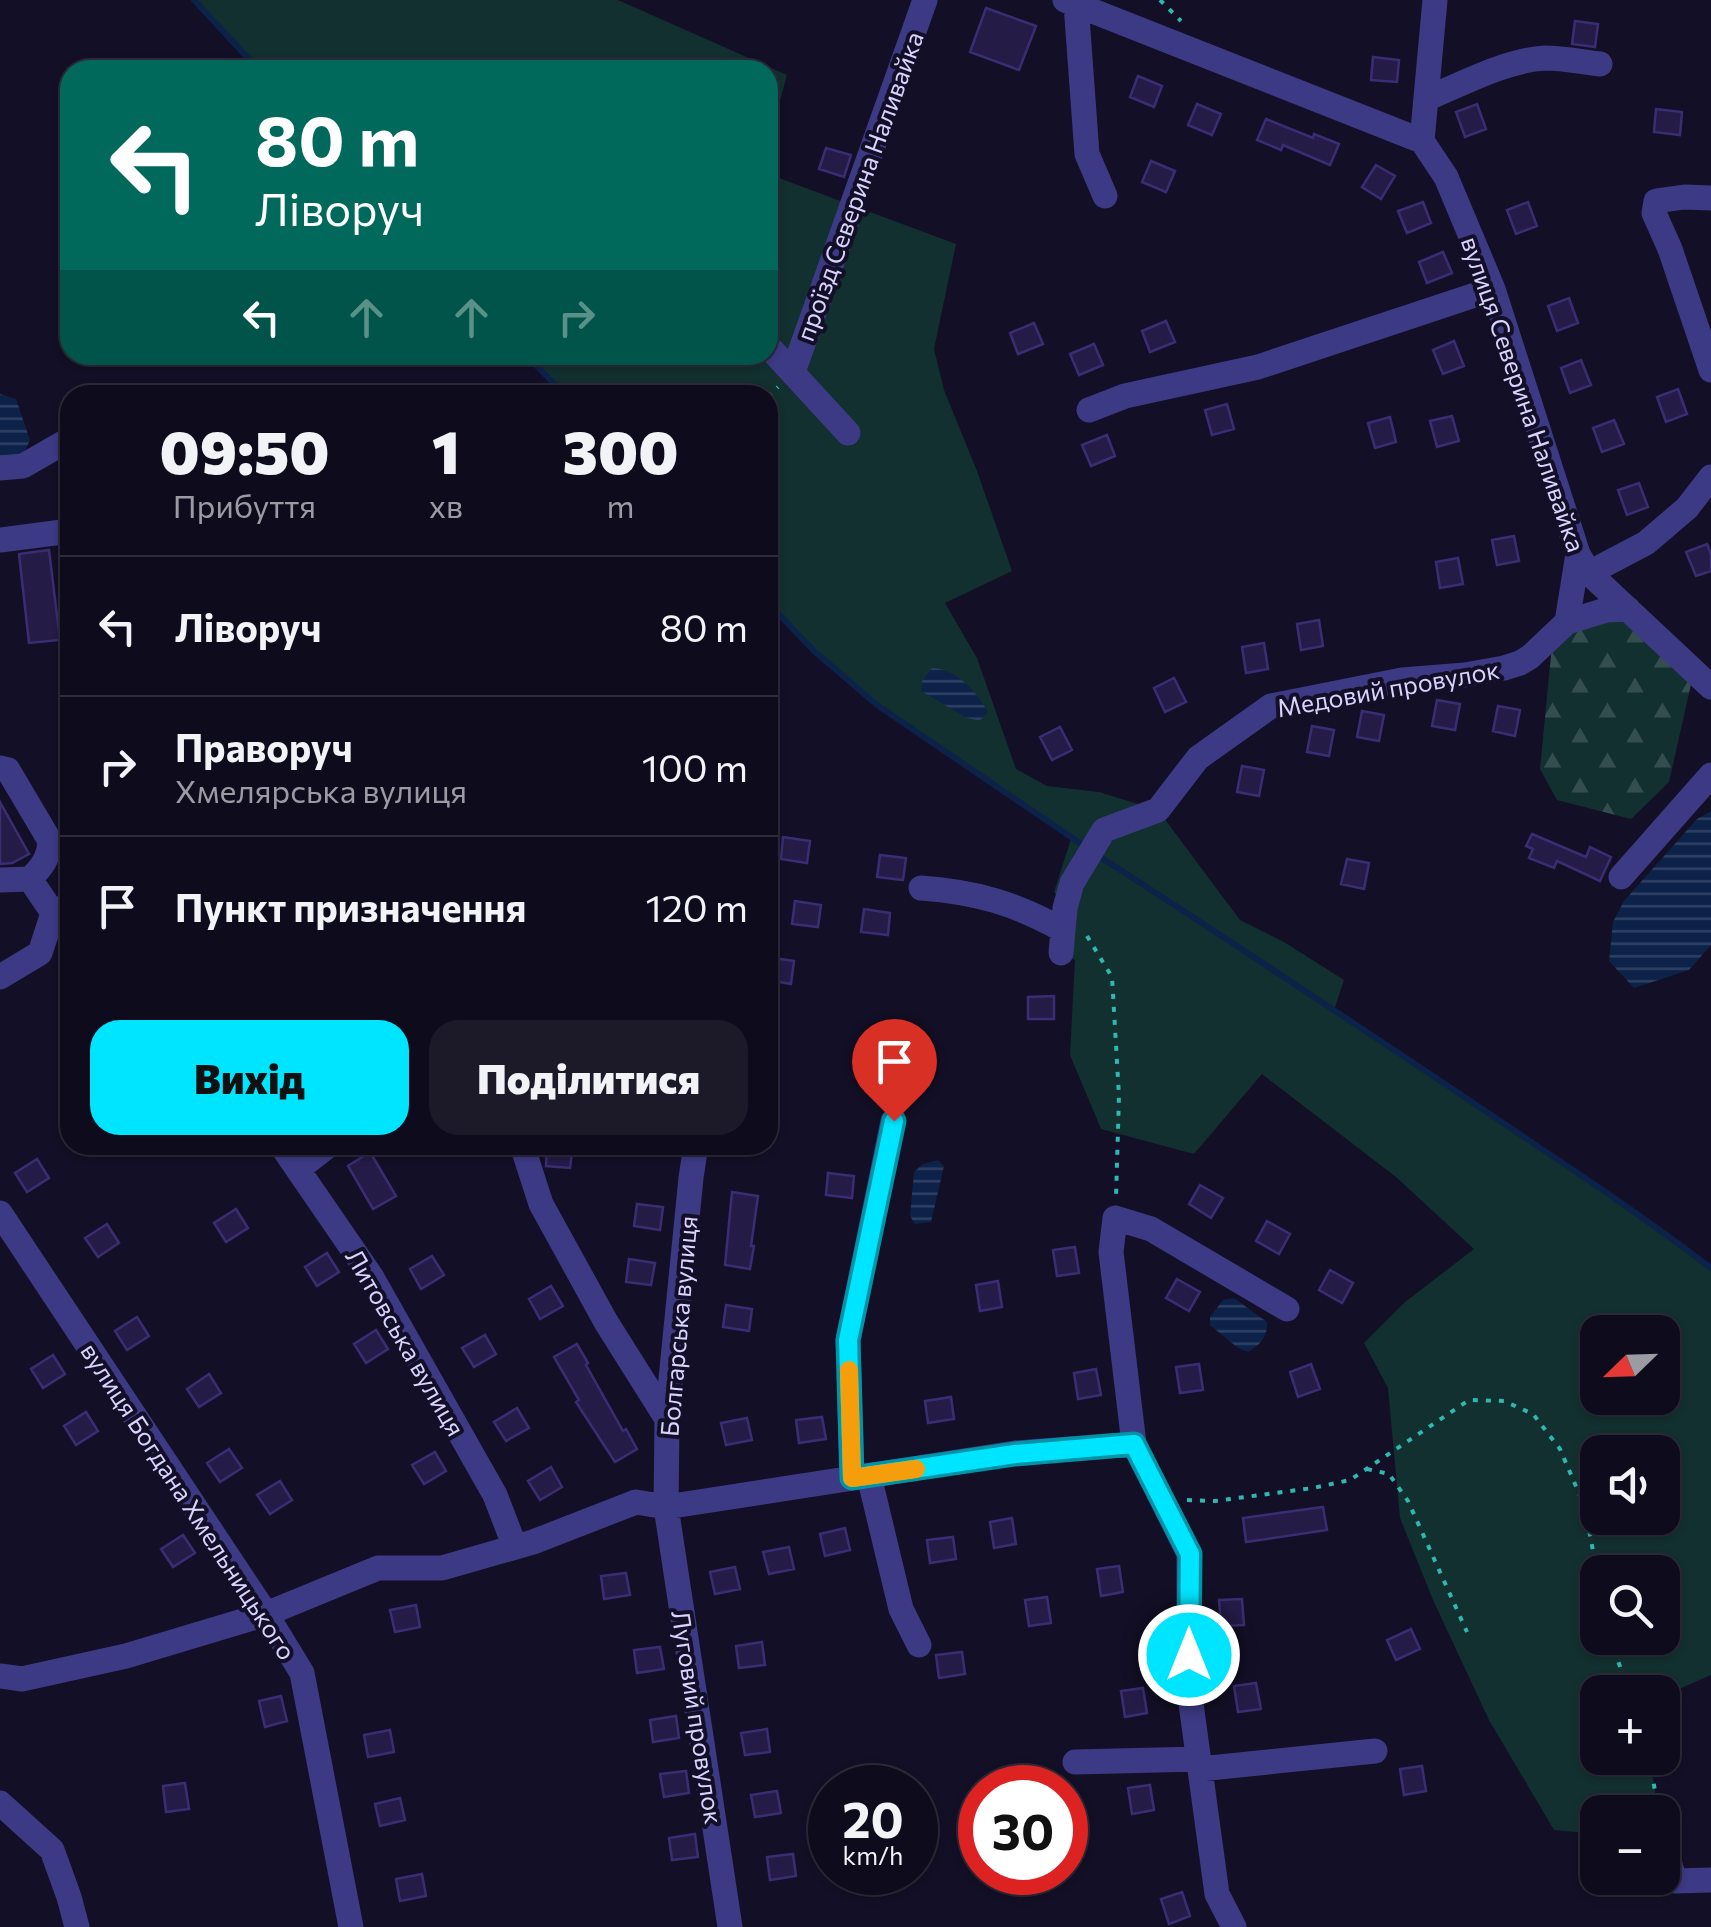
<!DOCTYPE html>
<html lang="uk">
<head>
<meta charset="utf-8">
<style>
  :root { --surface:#0e0b1c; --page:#1c1929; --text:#f1f3f6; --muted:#9b9ba3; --line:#2e2b3b; --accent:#00e5ff }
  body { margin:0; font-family:Commissioner,sans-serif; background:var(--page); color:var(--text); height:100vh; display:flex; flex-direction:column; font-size:38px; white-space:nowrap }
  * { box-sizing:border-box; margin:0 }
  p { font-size:32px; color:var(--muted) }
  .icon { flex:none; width:55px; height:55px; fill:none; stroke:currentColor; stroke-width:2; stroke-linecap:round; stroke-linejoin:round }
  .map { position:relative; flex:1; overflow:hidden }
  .sheet { position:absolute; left:60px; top:385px; width:718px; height:770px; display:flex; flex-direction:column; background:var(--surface); border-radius:30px; box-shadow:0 2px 8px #0004,0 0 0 2px var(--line) }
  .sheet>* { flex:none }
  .banner { position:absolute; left:60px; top:60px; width:718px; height:305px; border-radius:30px; box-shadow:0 2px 8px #0004,0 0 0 2px var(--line); background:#00695c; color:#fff; overflow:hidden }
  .needle { width:65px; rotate:247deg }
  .buttons { position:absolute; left:1580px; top:1315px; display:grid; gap:20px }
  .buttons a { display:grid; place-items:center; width:100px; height:100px; border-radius:20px; background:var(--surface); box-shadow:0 2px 8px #0004,0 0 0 2px var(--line); font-size:50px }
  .speed { position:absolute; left:808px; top:1765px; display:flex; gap:20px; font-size:50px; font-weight:700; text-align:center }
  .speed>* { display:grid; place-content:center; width:130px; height:130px; border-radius:50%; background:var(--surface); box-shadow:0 2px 8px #0004,0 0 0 2px var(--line); line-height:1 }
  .speed small { font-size:25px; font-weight:400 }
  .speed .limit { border:15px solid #d22; background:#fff; color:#111 }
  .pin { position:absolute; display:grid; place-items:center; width:85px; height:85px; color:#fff; margin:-102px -42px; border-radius:50% 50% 50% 0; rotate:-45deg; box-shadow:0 0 10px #0007 }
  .pin .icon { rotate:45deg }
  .me { position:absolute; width:110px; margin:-55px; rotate:0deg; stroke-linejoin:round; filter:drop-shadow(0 0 8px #0008) }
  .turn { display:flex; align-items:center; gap:35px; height:210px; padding:0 30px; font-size:45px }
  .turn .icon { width:130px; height:130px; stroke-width:2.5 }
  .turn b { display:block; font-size:70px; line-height:85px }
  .lanes { display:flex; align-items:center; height:95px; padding:0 30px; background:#0003; justify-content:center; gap:50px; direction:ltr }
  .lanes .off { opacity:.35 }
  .eta { display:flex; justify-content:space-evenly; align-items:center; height:170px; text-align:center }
  .eta b { font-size:60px; font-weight:800; line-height:70px }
  .button { display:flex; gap:20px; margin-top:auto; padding:20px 30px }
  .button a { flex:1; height:115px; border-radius:30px; background:var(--accent); color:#111; font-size:40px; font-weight:800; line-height:115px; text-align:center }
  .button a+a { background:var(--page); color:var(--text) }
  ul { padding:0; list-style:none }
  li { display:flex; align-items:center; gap:30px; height:140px; padding:0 30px; border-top:2px solid var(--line) }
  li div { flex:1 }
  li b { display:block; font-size:38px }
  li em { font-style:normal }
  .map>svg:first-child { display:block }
  .grass { fill:#12302f; fill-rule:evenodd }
  .forest { fill:url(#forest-firs) }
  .water { fill:url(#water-rules) }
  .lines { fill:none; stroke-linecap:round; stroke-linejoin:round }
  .stream { stroke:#0c2248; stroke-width:6 }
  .building { fill:#241b47; stroke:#3b2d73; stroke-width:2.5 }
  .path { stroke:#2fb8b0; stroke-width:4; stroke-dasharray:5 8; stroke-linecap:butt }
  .minor { stroke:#3d3a85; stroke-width:25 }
  .route-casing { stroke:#0095a6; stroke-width:25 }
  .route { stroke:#00e5ff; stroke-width:18 }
  .slow { stroke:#f59e0b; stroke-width:18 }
  .labels { text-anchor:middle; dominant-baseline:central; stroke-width:8; stroke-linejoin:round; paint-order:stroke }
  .street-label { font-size:25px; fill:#d9d4ff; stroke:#130f26 }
</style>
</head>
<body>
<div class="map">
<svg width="1711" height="1927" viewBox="0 0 1711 1927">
  <defs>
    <pattern id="forest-firs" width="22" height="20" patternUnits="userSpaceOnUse" patternTransform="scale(2.5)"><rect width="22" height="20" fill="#12302f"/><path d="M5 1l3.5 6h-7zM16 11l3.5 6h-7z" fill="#344d4e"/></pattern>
    <pattern id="water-rules" width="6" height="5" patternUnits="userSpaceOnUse" patternTransform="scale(2.5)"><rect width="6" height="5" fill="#0c2248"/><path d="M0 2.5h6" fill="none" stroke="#2f4163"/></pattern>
  </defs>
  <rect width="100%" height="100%" fill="#130f26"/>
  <path class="grass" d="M194 0H618L787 75 768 145V70H259Z
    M768 174 956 244 934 349 944 390 977 471 1012 571 945 603 977 658 1016 769 1047 786 1099 792 1158 810 1240 920 1284 942 1344 980 1334 1010 1663 1231 1711 1268V1675L1663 1696 1662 1692H1598V1758H1650L1658 1812H1598L1597 1834 1554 1830 1489 1720 1433 1600 1400 1518 1388 1388 1364 1343 1405 1302 1474 1249 1396 1177 1262 1074 1194 1154 1101 1129 1070 1055 1075 960 1061 953 1065 908 1054 892 1071 839 877 705 814 651 768 603V395H565L526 355H768ZM1598 1332H1662V1398H1598ZM1598 1452H1662V1518H1598ZM1598 1572H1662V1638H1598Z"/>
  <path class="forest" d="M1606 610 1694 671 1669 782 1631 819 1557 800 1540 769 1553 635Z"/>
  <path class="water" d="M0 394 16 399 30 440 24 453 0 457Z
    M932 668C957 669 977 692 988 712L979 721 965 717 921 691 922 681Z
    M1711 811V945L1689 970 1634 988 1609 961 1613 922 1624 901 1697 819Z
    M938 1160 944 1166 931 1222 915 1224 910 1216 914 1172 923 1164Z
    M1234 1298 1267 1322C1267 1338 1261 1344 1248 1352L1238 1348 1210 1325V1317L1223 1300Z"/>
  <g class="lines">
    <path class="stream" d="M194 0 259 70
      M526 355 565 395
      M768 603 814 651 877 705 1087 848
      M1097 855C1219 933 1340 1014 1460 1094 1544 1151 1630 1206 1711 1268"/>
  </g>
  <path class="building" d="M986 8 1036 26 1019 70 970 52Z
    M1575 21 1598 24 1595 47 1572 44Z
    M1373 57 1399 60 1397 82 1371 80Z
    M1138 76 1162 86 1154 107 1130 97Z
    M1197 104 1221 114 1212 135 1188 125Z
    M1477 104 1486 129 1465 137 1456 112Z
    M1656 109 1682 112 1680 135 1654 132Z
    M1266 119 1313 138 1314 134 1339 144 1330 165 1283 145 1281 150 1257 140Z
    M826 148 851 155 844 177 819 169Z
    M1151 161 1175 171 1166 192 1142 182Z
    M1376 165 1395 176 1381 199 1362 187Z
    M1423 202 1431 223 1407 233 1398 211Z
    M1528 202 1537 226 1516 234 1507 210Z
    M1443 252 1452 273 1427 283 1419 262Z
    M1569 298 1578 323 1557 331 1548 306Z
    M1166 321 1175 342 1150 352 1142 331Z
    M1034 323 1043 344 1018 354 1010 333Z
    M1454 341 1464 366 1443 374 1433 350Z
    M1094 344 1103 365 1079 375 1070 354Z
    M1581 360 1591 385 1570 393 1561 368Z
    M1678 389 1687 414 1666 422 1657 397Z
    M1227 404 1234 429 1212 435 1205 410Z
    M1452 416 1459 441 1437 447 1430 421Z
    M1390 417 1396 442 1375 448 1368 423Z
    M1614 420 1624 444 1602 452 1593 428Z
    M1107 435 1115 456 1091 466 1082 445Z
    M1639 483 1648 507 1627 515 1618 490Z
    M1514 536 1519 561 1497 565 1492 540Z
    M1707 544 1711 554V571L1696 576 1686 552Z
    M49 550 60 640 29 643 19 554Z
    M1458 558 1463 584 1440 588 1436 562Z
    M1319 620 1323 646 1301 650 1297 624Z
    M1264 643 1268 669 1246 673 1242 647Z
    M1174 678 1186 702 1165 712 1154 688Z
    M1437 700 1460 704 1455 730 1432 726Z
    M1498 706 1520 710 1515 736 1493 731Z
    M1362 711 1384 715 1379 741 1357 737Z
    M1312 726 1334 730 1329 756 1307 752Z
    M1060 727 1072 750 1052 760 1040 737Z
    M1242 766 1264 770 1259 796 1237 792Z
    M0 802 29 854 12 863 0 864Z
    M1532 834 1586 857 1590 847 1611 857 1600 881 1557 861 1554 868 1529 858 1533 849 1526 846Z
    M783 837 810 841 807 863 781 859Z
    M880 855 906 858 903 880 877 877Z
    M1347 859 1369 863 1364 889 1341 884Z
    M795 901 821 905 818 927 792 924Z
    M864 909 890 913 888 935 861 932Z
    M768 957 794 961 791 984 768 980Z
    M1054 996V1019H1028V997Z
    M547 1145 573 1146 570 1168 546 1166Z
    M370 1152 396 1196 373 1209 348 1166Z
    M37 1159 49 1178 27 1192 15 1173Z
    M828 1173 854 1176 852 1198 826 1195Z
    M1200 1185 1223 1198 1211 1218 1189 1204Z
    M732 1192 758 1196 751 1246H754L750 1269 725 1265Z
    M637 1204 663 1207 660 1230 634 1226Z
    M236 1209 248 1228 226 1242 214 1223Z
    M1267 1221 1290 1234 1279 1254 1256 1241Z
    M107 1224 119 1243 98 1257 85 1238Z
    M1075 1247 1079 1273 1057 1276 1053 1250Z
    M327 1253 339 1272 317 1286 305 1267Z
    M432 1256 444 1275 421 1289 410 1269Z
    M629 1259 655 1263 651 1285 626 1282Z
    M1330 1270 1353 1283 1342 1303 1319 1290Z
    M1177 1279 1200 1292 1189 1311 1166 1298Z
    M998 1281 1002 1307 980 1311 976 1285Z
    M551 1286 563 1306 540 1319 529 1299Z
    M726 1305 752 1309 749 1331 723 1327Z
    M137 1317 149 1336 127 1350 115 1331Z
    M376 1330 388 1349 366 1363 354 1344Z
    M485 1335 496 1354 474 1367 462 1348Z
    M577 1344 588 1363 586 1365 623 1431 626 1429 637 1449 615 1462 576 1402 579 1400 554 1357Z
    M53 1355 65 1374 43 1388 31 1369Z
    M1199 1364 1203 1390 1180 1393 1176 1367Z
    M1311 1364 1320 1389 1298 1397 1290 1372Z
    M1096 1369 1101 1395 1078 1399 1074 1373Z
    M209 1374 221 1393 199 1407 187 1389Z
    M951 1397 954 1419 928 1423 925 1401Z
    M517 1408 529 1428 506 1441 494 1422Z
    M86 1412 98 1431 76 1445 64 1426Z
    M822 1417 826 1439 799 1443 796 1420Z
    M747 1418 752 1440 726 1445 721 1423Z
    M229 1449 242 1468 220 1482 207 1463Z
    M435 1452 446 1471 424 1484 412 1465Z
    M551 1467 562 1487 540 1500 528 1481Z
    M280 1481 292 1500 270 1514 257 1495Z
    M1323 1507 1327 1530 1246 1542 1243 1518Z
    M1012 1518 1016 1544 994 1548 990 1522Z
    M845 1528 850 1550 825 1556 820 1534Z
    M183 1535 195 1553 173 1567 161 1549Z
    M953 1537 956 1559 930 1563 927 1540Z
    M789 1547 794 1569 769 1574 763 1552Z
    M1119 1566 1123 1592 1101 1596 1097 1569Z
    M735 1567 740 1589 715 1594 710 1572Z
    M626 1573 630 1595 604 1599 601 1576Z
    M1047 1597 1051 1623 1029 1626 1025 1600Z
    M1242 1599 1244 1625 1221 1626 1219 1600Z
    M416 1605 420 1627 395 1632 390 1610Z
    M1411 1629 1420 1649 1396 1660 1387 1640Z
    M762 1642 765 1665 739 1668 736 1646Z
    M660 1647 664 1669 637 1673 634 1650Z
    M962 1652 965 1674 939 1678 936 1655Z
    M1256 1683 1261 1709 1238 1712 1234 1686Z
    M1143 1688 1147 1713 1125 1717 1121 1691Z
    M281 1696 287 1721 265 1727 259 1701Z
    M676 1716 679 1738 653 1742 650 1720Z
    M767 1729 770 1752 745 1755 741 1733Z
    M390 1730 394 1752 368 1757 364 1735Z
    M1422 1766 1426 1791 1404 1795 1400 1769Z
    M686 1771 689 1793 664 1797 660 1774Z
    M185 1783 189 1809 166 1812 163 1786Z
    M1150 1785 1154 1810 1132 1814 1128 1788Z
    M777 1791 781 1813 755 1817 751 1795Z
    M400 1798 405 1820 380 1826 375 1804Z
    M695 1834 698 1857 672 1860 669 1838Z
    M793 1854 796 1876 770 1880 767 1857Z
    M422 1874 426 1896 400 1901 396 1879Z
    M1182 1892 1190 1916 1169 1924 1161 1899Z"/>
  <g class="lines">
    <path class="path" d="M1160 0 1181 21
      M768 397 778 387
      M1087 936 1112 977 1119 1096 1116 1198
      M1367 1469 1389 1474 1408 1501 1467 1632
      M1187 1500 1215 1501 1313 1488 1350 1480 1469 1400 1504 1401 1533 1414 1560 1449 1584 1505 1595 1561 1591 1595 1598 1609
      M1609 1638 1630 1692
      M1650 1758 1658 1812"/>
    <path class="minor" d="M1065 0 1422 141 1446 177 1493 289 1578 554 1589 573 1711 687
      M1076 4 1087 154 1105 196
      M1426 99C1462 84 1507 60 1545 58 1563 58 1582 62 1600 64
      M1422 141 1435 0
      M1711 198 1684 197 1656 201 1654 213 1670 249 1711 370
      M768 346 848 433
      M793 372 925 0
      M1089 410 1125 396 1258 367 1493 289
      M0 468 23 466 70 439
      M0 540 70 531
      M1589 573 1646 543 1687 508 1711 477
      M1567 622 1578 554
      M0 768 8 770 50 841C49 858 42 867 30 879
      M1621 877 1711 775
      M0 880 30 879 53 913
      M921 888C976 892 1014 903 1063 930L1061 953
      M1063 930 1065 908 1072 883 1104 830 1158 810 1198 758 1271 706 1402 680 1465 675 1504 668 1520 663 1530 657 1567 622 1606 610 1628 609
      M0 977 40 953 53 913 70 904
      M281 1145 371 1276 495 1495 515 1547
      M522 1145 541 1204 606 1322 667 1419
      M696 1145 691 1178 667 1419 666 1507 730 1927
      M298 1169 329 1145
      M0 1213 266 1614 302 1673 351 1927
      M869 1476 901 1609 919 1645
      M852 1478 848 1340 893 1121
      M0 1676 22 1679 126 1656 266 1614 378 1568H442L533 1542 636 1502 666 1507 1015 1453 1134 1444
      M1075 1762 1199 1759
      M1200 1769 1375 1751
      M0 1803 52 1850 69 1897 77 1927
      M1663 1842 1675 1881 1711 1880
      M1234 1927 1217 1894 1189 1689V1554L1134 1444 1111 1252 1115 1218 1151 1229 1287 1309"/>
  </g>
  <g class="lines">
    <g class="route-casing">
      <path id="route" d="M894 1121 848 1340 852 1478 1015 1454 1134 1444 1190 1554 1189 1655"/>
    </g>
    <use href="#route" class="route"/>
    <path class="slow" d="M849 1370 852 1478 916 1469"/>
  </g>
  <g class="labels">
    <g class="street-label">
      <text transform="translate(859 186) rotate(-70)">проїзд Северина Наливайка</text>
      <text transform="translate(1524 394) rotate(71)">вулиця Северина Наливайка</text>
      <text transform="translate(1388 688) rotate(-10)">Медовий провулок</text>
      <text transform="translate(678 1326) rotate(-85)">Болгарська вулиця</text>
      <text transform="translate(406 1342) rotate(60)">Литовська вулиця</text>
      <text transform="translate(189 1501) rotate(57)">вулиця Богдана Хмельницького</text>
      <text transform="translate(698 1717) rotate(81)">Луговий провулок</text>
    </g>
  </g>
</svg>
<div class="buttons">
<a><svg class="needle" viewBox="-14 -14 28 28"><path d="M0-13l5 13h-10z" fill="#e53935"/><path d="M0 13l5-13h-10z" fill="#9b9ba3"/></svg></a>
<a><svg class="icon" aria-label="sound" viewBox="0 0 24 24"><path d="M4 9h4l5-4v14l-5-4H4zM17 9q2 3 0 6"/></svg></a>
<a><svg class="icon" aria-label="search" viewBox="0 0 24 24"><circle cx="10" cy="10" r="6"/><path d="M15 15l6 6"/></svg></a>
<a>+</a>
<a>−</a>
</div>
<div class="speed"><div>20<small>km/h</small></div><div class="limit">30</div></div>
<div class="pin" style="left:894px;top:1121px;background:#d93025"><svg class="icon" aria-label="arrive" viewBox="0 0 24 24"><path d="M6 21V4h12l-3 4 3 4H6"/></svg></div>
<svg class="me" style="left:1189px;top:1655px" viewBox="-20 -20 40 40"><circle r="17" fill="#00e5ff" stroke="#fff" stroke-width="3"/><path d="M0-11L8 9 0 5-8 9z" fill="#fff"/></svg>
<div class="banner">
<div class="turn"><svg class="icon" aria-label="left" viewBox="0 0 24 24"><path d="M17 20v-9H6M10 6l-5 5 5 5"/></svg><div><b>80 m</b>Ліворуч</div></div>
<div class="lanes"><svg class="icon" aria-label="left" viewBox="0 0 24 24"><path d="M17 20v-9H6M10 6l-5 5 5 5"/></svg><svg class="icon off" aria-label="ahead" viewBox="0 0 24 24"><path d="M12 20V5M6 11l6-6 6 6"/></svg><svg class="icon off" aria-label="ahead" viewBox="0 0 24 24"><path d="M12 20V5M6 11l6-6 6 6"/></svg><svg class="icon off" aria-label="right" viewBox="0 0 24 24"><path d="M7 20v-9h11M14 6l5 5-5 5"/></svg></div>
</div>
<section class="sheet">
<div class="eta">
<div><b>09:50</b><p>Прибуття</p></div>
<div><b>1</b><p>хв</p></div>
<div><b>300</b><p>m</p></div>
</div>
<ul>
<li><svg class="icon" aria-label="left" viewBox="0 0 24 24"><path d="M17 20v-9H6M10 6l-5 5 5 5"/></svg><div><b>Ліворуч</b></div><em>80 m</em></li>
<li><svg class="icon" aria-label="right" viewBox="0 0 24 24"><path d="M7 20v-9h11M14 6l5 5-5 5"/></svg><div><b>Праворуч</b><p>Хмелярська вулиця</p></div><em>100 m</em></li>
<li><svg class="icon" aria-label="arrive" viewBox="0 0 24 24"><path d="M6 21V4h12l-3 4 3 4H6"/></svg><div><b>Пункт призначення</b></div><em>120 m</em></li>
</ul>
<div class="button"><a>Вихід</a><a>Поділитися</a></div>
</section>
</div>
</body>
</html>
